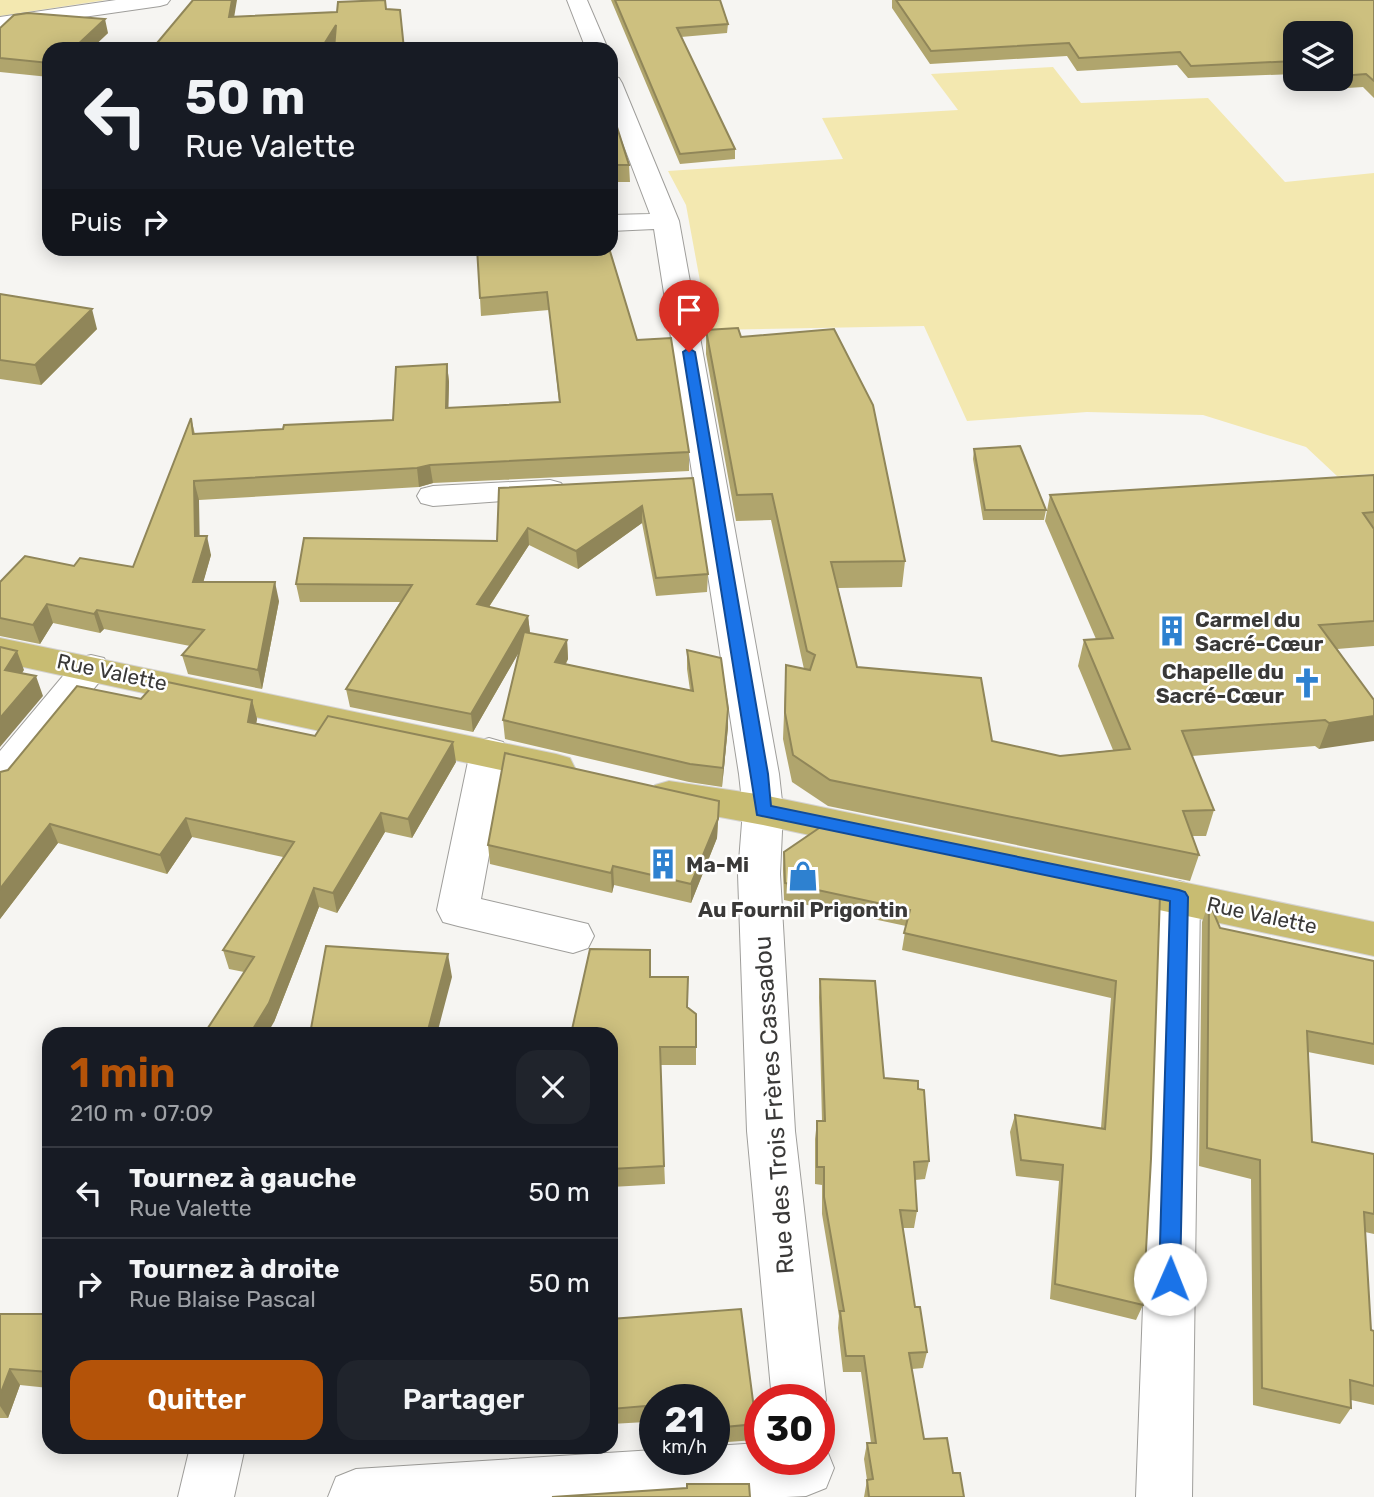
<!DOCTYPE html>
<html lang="fr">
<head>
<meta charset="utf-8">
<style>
  :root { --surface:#171b24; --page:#20242c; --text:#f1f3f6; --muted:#9ea1a6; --line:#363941; --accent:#b45309 }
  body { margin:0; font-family:Rubik,sans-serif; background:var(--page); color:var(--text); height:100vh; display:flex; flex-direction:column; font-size:26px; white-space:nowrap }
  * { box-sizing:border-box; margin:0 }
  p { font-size:23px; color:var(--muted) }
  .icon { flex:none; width:38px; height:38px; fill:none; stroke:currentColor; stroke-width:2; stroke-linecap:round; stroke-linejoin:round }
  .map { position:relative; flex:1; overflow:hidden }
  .sheet { position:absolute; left:42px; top:1027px; width:576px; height:427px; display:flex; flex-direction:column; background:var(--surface); border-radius:21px; box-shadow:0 4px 18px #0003 }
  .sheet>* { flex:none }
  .top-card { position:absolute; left:42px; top:42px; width:576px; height:214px; border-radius:21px; box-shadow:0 4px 18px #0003; background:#171b24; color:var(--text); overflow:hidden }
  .controls { position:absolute; left:1283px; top:21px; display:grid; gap:14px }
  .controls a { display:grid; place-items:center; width:70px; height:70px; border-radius:14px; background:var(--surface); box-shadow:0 4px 18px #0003; font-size:35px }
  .speed { position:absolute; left:639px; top:1384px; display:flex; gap:14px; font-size:35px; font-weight:700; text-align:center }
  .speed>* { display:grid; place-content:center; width:91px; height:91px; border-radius:50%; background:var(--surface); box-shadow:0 4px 18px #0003; line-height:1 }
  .speed small { font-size:18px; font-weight:400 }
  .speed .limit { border:10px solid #d22; background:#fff; color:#111 }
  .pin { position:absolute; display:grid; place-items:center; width:60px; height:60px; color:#fff; margin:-72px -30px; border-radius:50% 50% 50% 0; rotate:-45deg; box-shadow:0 0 7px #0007 }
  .pin .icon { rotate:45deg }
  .me { position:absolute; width:77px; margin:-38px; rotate:1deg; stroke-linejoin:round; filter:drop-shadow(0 0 5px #0008) }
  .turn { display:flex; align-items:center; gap:24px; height:147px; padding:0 28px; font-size:32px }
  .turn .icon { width:91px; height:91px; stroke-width:2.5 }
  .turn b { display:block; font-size:49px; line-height:60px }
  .then { display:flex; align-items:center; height:66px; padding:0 28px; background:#0003; gap:14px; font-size:26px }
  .round { display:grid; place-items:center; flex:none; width:74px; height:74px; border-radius:21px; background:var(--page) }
  .summary { display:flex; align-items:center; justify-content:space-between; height:119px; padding:0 28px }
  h1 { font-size:42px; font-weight:600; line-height:52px; color:var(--accent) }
  .button { display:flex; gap:14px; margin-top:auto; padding:14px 28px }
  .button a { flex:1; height:80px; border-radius:21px; background:var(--accent); color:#fff; font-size:28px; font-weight:600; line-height:80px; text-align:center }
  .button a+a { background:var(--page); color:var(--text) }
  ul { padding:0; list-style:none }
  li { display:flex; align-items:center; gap:21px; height:91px; padding:0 28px; border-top:2px solid var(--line) }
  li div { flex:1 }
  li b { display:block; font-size:26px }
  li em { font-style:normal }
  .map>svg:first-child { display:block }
  .green { fill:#f3e8b0 }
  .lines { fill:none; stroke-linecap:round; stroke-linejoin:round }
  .minor-casing { stroke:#9f9e9b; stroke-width:2 }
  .major-casing { stroke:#d4d3d3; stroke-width:2 }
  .minor { fill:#fff; fill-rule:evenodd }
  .major { fill:#c8bc72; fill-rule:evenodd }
  .wall { fill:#b0a56d }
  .shaded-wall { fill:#908659 }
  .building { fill:#cdc07f; stroke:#908659; stroke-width:2 }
  .route { fill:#1a73e8; stroke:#114b97; stroke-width:2 }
  .labels { text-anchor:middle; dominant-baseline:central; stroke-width:5; stroke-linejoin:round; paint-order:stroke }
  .poi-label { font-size:21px; font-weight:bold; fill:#3a3938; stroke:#fff; text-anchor:start }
  .street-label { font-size:21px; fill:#3a3938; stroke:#fff }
  .near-street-label { font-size:24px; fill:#3a3938; stroke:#fff }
</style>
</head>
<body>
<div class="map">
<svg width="1374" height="1497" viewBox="0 0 1374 1497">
  <rect width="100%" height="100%" fill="#f6f5f2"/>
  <path class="green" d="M0 0H106L0 16Z
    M1053 67 1081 103 1208 98 1285 182 1374 173V474L1337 476 1306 447 1203 415 1087 412 967 421 924 326 709 330 686 205 668 171 843 159 822 118 958 110 931 74Z"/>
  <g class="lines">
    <g class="minor-casing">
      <path id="minor" d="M116 0H170L167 4 160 6 0 29V17Z
        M567 0H587L608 49H586Z
        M611 76 619 78 622 83 679 221 779 774 783 810 780 874 795 1131 826 1400 819 1416V1400H772L747 1131 738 874 743 810 739 774 654 229 611 231V215L650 214 611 112Z
        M550 480 561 483 566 490 561 497 433 506 421 503 417 496 421 489 433 486Z
        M91 655 104 658 109 667 104 676 14 788 0 792V751L78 658Z
        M489 738 503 742 508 752 481 899 588 924 594 936 588 948 573 953 458 926 443 922 437 910 470 752 475 742Z
        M1179 881 1194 886 1200 897 1192 1497H1136L1158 897 1164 886Z
        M760 1443V1460H819V1446L826 1448 834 1468 826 1488 806 1496 786 1497H328L336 1477 356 1469 654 1450V1460H714V1446Z
        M190 1447H245L234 1497H178Z"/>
    </g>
    <g class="major-casing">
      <path id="major" d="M0 638 556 754 570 758 575 768 570 778 556 782 0 662Z
        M669 781 763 795 1374 922V956L763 825 655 805 649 795 655 785Z"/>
    </g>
    <use href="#minor" class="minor"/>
    <use href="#major" class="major"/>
  </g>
  <path class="wall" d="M611 0H720L728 24 727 33 681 37 735 149V159L680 164Z
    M892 0H1374V98L1363 87 1316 90 1305 79H1340V33H1295V74L1188 78 1177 65 1077 71 1067 56 930 64 892 8Z
    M0 28 108 33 91 49H49V77L0 72Z
    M611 124 629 165 630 182H611Z
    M583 249 637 340 689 452V471L433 483 419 487 199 500V536L211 555 203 582 279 601 262 689 188 674 182 655 190 646 104 629 100 633 53 623 40 644 0 636V582L74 566 133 567 191 418 195 434 283 429 393 420 447 364 449 382 448 408 559 402 549 310 481 316 480 298Z
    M0 294 97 329 41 385 0 379Z
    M706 330 741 337 905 561 902 587 838 588 857 667 992 741 1060 756 1113 750 1078 666 1084 640 1096 639 1045 521 1050 495 1374 475V646L1337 649 1374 700 1319 749 1315 746 1192 756 1214 810 1206 836H1192L1199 855 1190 881 828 806 792 782 783 739 786 665 804 669 771 520 736 521 706 354Z
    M974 449 1046 510 1044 520H983L973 459Z
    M693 478 708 574 707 592 656 596 642 523 578 569 529 545 489 607 528 616 530 633 567 640 568 659 566 664 690 690 687 669V650L728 709V727L722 787 689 782 505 739 503 720 519 652 473 732 350 707 346 689 400 602H300L296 584 497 541 499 488Z
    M141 699 252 700 257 719 256 723 315 736 456 762 412 838 385 832 337 913 319 907 274 1022 244 972 229 969 223 950 283 857 192 837 167 874 58 843 0 919V772L8 770Z
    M719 801 717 838 691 903 614 885 612 893 490 864 488 845Z
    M784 852 1160 895 1143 1305 1136 1320 1050 1299 1059 1181 1016 1176 1010 1132 1015 1115 1101 1128 1111 998 902 950 906 926 784 900 783 869Z
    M1209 902 1220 928 1374 961V1065L1308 1052 1312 1142 1374 1154V1234L1365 1232 1371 1330 1374 1331V1405L1351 1400V1408L1340 1424 1253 1405 1251 1179 1199 1166 1202 922Z
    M650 977 696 1014V1065H660L665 1184 611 1187V1034Z
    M820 979 884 1078 918 1089 929 1161 925 1179 915 1180 917 1211 914 1228H903L915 1307 927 1352 923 1368 912 1369 924 1439 953 1473 964 1497H864L867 1480 864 1459 867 1443H871L861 1372H843L838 1328 839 1316 822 1214V1185L815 1184V1139L817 1121H822L819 997Z
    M0 1314H49V1388L20 1385 8 1418H0Z
    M611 1319 756 1424 755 1440 714 1443V1400H654V1440L647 1441 646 1422 611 1424Z
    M398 1447H436L398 1448Z
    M545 1447H575V1449Z"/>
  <path class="shaded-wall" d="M232 0H237L232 30 229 17Z
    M105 19 108 33 91 49H73Z
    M336 25 338 38 331 49H321Z
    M92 309 97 329 41 385 35 365Z
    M447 364 449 382 448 426 446 408Z
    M430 465 433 483 419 487 417 468Z
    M194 481 199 500 200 554 195 536Z
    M642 506V523L578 569 576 551Z
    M528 528 529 545 479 622 477 604Z
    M207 536 211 555 198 601 193 582Z
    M275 582 279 601 262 689 258 670Z
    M47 604 53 623 40 644 33 625Z
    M97 610 104 629 100 633 94 614Z
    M528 616 530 633 473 732 471 714Z
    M567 640 568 659 556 680 555 662Z
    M17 651 24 670 12 689 5 670Z
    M36 676 43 696 0 747V718Z
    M252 700 257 719 253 741 248 722Z
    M728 709V727L722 787 723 768Z
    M1374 716V741L1319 749 1329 723Z
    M453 742 456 762 412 838 408 819Z
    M719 801 717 838 691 903V884Z
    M381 813 385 832 337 913 333 893Z
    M186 818 192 837 167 874 160 855Z
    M50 824 58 843 0 919V889Z
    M613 866 614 885 612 893 611 873Z
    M314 888 319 907 274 1022 267 1034H250Z
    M448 954 452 977 437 1034H427Z
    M10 1369 20 1385 8 1418 0 1406V1395Z"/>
  <path class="building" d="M193 0H232L229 17 337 12 338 2 385 0 386 9 400 10 404 49H334L336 25 321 49H152Z
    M615 0H720L728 24 677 28 735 149 680 154Z
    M896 0H1374V81L1366 74 1340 76V33H1295V61L1191 66 1180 52 1079 58 1069 43 931 51Z
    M28 13 105 19 73 49H49V63L0 58V28L14 15Z
    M611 124H616L629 165H611Z
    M477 248H609L637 340 671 338 689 452 430 465 417 468 194 481 195 536H207L193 582H275L258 670 182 655 204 630 97 610 94 614 47 604 33 625 0 618V582L25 556 74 566 80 558 133 567 191 418 193 434 283 429 284 425 393 420 396 367 447 364 446 408 560 402 547 292 480 298Z
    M0 294 92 309 35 365 0 360Z
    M738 328 741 337 834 329 873 405 905 561 831 562 857 667 981 678 992 741 1060 756 1130 749 1084 640 1113 638 1050 495 1374 475V512L1363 513 1374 529V621L1319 625 1374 700V716L1329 723 1325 720 1182 731 1214 810 1183 811 1199 855 830 780 793 755 785 713 786 665 810 670 815 655 807 651 772 494 737 495 706 330Z
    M1020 446 1046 510H985L974 449Z
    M693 478 708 574 656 578 642 506 576 551 528 528 477 604 528 616 471 714 346 689 412 585 296 584 304 538 497 541 499 488Z
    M524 632 567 640 555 662 693 691 687 650 721 658 728 709 723 768 690 764 503 720Z
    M0 647 17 651 5 670 36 676 0 718Z
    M158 680 252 700 248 722 315 736 328 716 453 742 408 819 381 813 333 893 314 888 269 1003 250 1034H204L254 957 223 950 294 842 186 818 160 855 50 824 0 889V772L8 770 77 686 141 699Z
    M505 753 719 801 718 819 691 884 613 866 611 873 488 845Z
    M825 824 1160 895 1151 1159 1143 1305 1055 1284 1063 1165 1021 1160 1015 1115 1105 1129 1116 981 904 933 910 910 785 883 784 852Z
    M1209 902 1220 928 1374 961V1044L1307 1031 1312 1142 1374 1154V1214L1364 1212 1371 1330 1374 1331V1386L1350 1380 1351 1408 1262 1388 1260 1160 1207 1148Z
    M326 946 448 954 427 1034H310Z
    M590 949 650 950V977H688L687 1007 696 1014V1047H660L664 1166 611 1169V1034H571Z
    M820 979 875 981 884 1078 918 1081V1089L924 1090 929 1161 914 1162 917 1211 900 1210 915 1307H920L927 1352 909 1353 924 1439 947 1438 953 1473H960L964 1497H869L867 1480 873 1479 867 1443H876L864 1356H846L840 1311H844L824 1197V1167H817V1121H825Z
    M741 1309 756 1424 714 1428V1429V1400H654V1425H646L645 1406 611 1409V1319Z
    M0 1314H49V1372L10 1369 0 1395Z
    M687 1484H749L750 1497H552L687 1488Z"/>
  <path class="route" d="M689 348 695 352 768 774 771 806 1179 890 1185 892 1188 897 1180 1279 1177 1286 1170 1289 1162 1286 1159 1279 1170 901 757 815 683 352Z"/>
  <defs>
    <g id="building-bare" transform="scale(2.415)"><path d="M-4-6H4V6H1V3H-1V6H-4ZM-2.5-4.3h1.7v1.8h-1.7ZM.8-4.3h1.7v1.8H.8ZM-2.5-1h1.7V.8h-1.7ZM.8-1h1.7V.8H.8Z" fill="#2e81d0" stroke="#fff" stroke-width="2.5" paint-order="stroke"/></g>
    <g id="church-bare" transform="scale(2.415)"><path d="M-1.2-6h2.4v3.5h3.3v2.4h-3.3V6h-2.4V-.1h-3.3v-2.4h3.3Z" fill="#2e81d0" stroke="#fff" stroke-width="2.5" paint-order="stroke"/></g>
    <g id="shop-bare" transform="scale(2.415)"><path d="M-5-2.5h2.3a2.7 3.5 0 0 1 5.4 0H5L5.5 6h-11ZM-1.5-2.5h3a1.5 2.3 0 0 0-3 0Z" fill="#2e81d0" stroke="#fff" stroke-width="2.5" paint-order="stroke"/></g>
  </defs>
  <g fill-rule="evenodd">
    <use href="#building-bare" x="1172" y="631"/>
    <use href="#church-bare" x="1307" y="683"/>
    <use href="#building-bare" x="663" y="864"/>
    <use href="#shop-bare" x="803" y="876"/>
  </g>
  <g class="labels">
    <g class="poi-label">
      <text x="1195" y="619">Carmel du<tspan x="1195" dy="24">Sacré-Cœur</tspan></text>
      <text x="1284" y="671" text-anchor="end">Chapelle du<tspan x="1284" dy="24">Sacré-Cœur</tspan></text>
      <text x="686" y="864">Ma-Mi</text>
      <text x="803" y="909" text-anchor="middle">Au Fournil Prigontin</text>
    </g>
    <g class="street-label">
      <text transform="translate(112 672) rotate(12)">Rue Valette</text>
      <text transform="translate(1262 915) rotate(12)">Rue Valette</text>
    </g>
    <g class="near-street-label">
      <text transform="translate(774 1105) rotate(-94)">Rue des Trois Frères Cassadou</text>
    </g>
  </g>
</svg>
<div class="controls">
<a><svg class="icon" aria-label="layers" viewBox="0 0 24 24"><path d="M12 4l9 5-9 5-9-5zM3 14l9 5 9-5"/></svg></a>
</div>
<div class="speed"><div>21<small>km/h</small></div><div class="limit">30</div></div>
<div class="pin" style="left:689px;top:352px;background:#d93025"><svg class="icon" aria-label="arrive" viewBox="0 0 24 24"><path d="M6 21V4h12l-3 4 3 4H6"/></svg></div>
<svg class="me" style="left:1170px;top:1279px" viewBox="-20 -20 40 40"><circle r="19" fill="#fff"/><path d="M0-13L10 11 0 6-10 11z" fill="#1a73e8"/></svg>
<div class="top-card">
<div class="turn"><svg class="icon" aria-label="left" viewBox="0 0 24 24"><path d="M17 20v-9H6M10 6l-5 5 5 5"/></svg><div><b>50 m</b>Rue Valette</div></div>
<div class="then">Puis<svg class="icon" aria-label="right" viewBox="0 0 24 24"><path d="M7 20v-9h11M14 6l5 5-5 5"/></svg></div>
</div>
<section class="sheet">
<div class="summary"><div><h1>1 min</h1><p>210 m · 07:09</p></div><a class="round"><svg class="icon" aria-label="close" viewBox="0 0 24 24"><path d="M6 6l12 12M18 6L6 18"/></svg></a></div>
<ul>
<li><svg class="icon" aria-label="left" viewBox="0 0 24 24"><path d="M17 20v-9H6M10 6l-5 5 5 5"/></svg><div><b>Tournez à gauche</b><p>Rue Valette</p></div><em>50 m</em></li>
<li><svg class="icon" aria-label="right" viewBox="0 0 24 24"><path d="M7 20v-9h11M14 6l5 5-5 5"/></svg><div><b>Tournez à droite</b><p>Rue Blaise Pascal</p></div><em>50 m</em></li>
</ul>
<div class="button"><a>Quitter</a><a>Partager</a></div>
</section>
</div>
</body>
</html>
